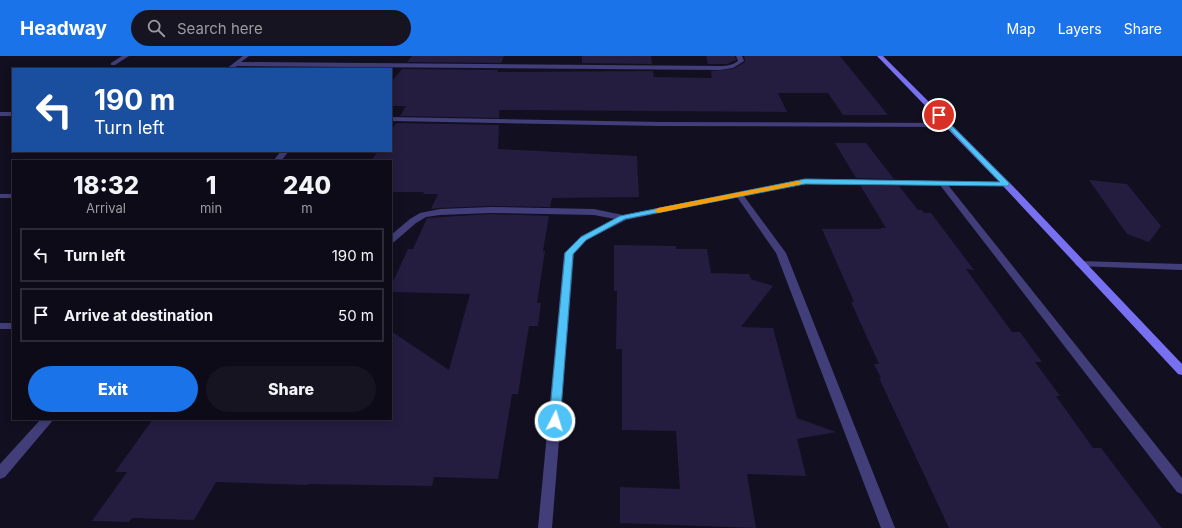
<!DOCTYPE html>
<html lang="en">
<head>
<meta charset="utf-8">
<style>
  :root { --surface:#0e0b18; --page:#171421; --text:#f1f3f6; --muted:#9b9ba2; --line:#2e2b37; --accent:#1a73e8 }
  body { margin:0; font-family:Inter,sans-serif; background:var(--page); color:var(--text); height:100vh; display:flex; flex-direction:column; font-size:15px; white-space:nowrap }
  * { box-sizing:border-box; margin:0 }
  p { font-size:13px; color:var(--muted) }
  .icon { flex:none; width:22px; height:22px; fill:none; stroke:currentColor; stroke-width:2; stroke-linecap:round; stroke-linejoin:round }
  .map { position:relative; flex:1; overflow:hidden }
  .drawer { position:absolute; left:12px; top:104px; width:380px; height:260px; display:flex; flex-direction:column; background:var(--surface); border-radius:0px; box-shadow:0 2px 10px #0003,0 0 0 1px var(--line) }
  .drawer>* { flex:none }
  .top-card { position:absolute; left:12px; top:12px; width:380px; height:84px; border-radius:0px; box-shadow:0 2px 10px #0003,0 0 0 1px var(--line); background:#1a4fa0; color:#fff; overflow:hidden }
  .pin { position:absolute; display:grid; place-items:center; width:34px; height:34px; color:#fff; margin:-17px; border:2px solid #fff; border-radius:50%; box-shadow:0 1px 4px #0007 }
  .me { position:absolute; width:44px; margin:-22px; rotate:5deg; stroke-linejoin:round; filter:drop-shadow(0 0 3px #0008) }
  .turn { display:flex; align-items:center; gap:14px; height:84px; padding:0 16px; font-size:18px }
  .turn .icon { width:52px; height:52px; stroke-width:2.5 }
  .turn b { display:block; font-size:28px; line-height:34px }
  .eta { display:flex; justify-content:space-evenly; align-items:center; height:68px; text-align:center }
  .eta b { font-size:24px; font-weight:800; line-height:28px }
  .button { display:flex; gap:8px; margin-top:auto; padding:8px 16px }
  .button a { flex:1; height:46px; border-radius:24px; background:var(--accent); color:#fff; font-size:16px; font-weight:800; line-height:46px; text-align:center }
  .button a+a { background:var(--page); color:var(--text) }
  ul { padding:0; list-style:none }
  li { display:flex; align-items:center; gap:12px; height:54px; margin:0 8px 6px; padding:0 8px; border:2px solid var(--line); border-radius:0px }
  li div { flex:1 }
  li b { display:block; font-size:15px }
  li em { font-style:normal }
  header { display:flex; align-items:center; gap:24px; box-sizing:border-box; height:56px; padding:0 20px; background:var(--accent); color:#fff }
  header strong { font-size:19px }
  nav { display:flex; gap:22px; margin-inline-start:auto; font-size:14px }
  .search { width:280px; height:36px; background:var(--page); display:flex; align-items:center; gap:10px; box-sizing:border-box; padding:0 14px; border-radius:22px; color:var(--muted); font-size:15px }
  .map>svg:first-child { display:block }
  .building { fill:#241d3f }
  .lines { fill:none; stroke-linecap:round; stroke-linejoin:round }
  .street { fill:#413e7a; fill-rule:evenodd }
  .secondary { fill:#7771f2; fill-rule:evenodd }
  .route { fill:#4fc3f7; stroke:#337fa1 }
  .slow { fill:#f59e0b }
</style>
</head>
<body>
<header>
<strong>Headway</strong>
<div class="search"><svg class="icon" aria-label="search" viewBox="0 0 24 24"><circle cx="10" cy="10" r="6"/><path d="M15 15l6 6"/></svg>Search here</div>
<nav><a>Map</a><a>Layers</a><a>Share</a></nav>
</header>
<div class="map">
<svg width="1182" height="472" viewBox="0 0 1182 472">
  <rect width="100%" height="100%" fill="#120f20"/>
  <path class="building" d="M412 0H504L501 7 407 6Z
    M582 0H651L652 8 582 7Z
    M706 0H735L736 4 727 8H708Z
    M744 0H840L888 59H843L828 37H778L787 56 499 54V62L400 60 406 50H391V26L402 13 498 14 497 16 653 15 654 21 712 22 711 15 733 13 745 6Z
    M396 67 499 69 498 93 637 100 639 141 552 142 550 151 491 150 440 152 431 153 438 138H423L424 136H391V105H371L378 95H391V74Z
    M835 87H866L894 123 856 122Z
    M1089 124 1127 128 1161 170 1149 186 1127 178Z
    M860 129 899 130 918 154H922L924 157H931L974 214 966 213 1012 276H1020L1042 306H1035L1060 340H1056L1093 392H1101L1162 472H949L879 322H881L874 308H879L851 246H854L822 173H881V172H886Z
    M491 158 549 160 543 195H545L537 247H541L538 270H529L518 338H512L498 423 434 421 432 430 308 428V429L216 426 194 464 132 462 129 466 92 465 127 416H115L153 363H391V275L449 314 470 238 391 236V230L408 193H413L427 162Z
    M614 189 676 190V193H707L711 217 749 218 751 223 773 230 741 271 773 272 797 362 836 376 797 383 806 420 747 418 756 472 620 467V431L680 433 676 375 622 374V293H616L617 235H614Z"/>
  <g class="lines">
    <path class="street" d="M122 0H129L115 9H111V7Z
      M243 0H249L241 6 720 10C727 10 733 9 738 5L736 0H742L744 5 733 12 720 14 237 10 233 13H226Z
      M0 56H13V60H0Z
      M391 61 660 66 949 67 952 69 949 71 660 70 391 65Z
      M281 95H289L281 105H273Z
      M805 123 1009 126V130H1006L948 129 1182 422V438L1177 436 940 129 805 127 744 140 786 197 895 472H881L776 197 737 141 626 164 587 184 574 198 552 472H538L564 197 581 180 615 163 594 159 491 157 440 159 426 161 416 167 394 186 391 187V179L410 163 420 157 440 153 491 151 594 153 623 159Z
      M0 138H13V142H0Z
      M1080 205 1182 208V214L1077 210 1075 208Z
      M0 267H13V273H0Z
      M41 363H54L5 421 0 423V408Z"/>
    <path class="secondary" d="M877 0H883L1009 126 1182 308V319L1178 318 1003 130Z"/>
  </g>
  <path class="route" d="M939 57 1009 127V130L805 128 625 163 586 184 573 198 560 365 559 368 555 369 551 368 549 365 565 197 581 181 620 160 805 123 1000 126 937 60 936 59Z"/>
  <path class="slow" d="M798 125H801V128L658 157 654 155 658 152Z"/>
</svg>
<div class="pin" style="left:939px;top:59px;background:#d93025"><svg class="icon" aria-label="arrive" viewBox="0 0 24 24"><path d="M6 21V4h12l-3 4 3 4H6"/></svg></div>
<svg class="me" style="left:555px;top:365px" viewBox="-20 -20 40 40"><circle r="17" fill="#4fc3f7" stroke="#fff" stroke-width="3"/><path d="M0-11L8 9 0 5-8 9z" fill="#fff"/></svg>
<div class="top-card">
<div class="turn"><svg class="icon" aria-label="left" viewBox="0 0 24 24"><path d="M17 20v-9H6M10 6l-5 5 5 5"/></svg><div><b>190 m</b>Turn left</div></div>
</div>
<section class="drawer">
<div class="eta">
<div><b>18:32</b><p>Arrival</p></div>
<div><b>1</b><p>min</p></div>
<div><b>240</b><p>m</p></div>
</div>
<ul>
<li><svg class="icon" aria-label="left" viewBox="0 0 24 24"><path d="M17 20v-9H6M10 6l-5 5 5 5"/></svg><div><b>Turn left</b></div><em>190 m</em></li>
<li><svg class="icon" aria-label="arrive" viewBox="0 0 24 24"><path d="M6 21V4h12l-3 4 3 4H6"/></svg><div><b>Arrive at destination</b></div><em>50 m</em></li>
</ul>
<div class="button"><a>Exit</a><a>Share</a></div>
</section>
</div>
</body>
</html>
